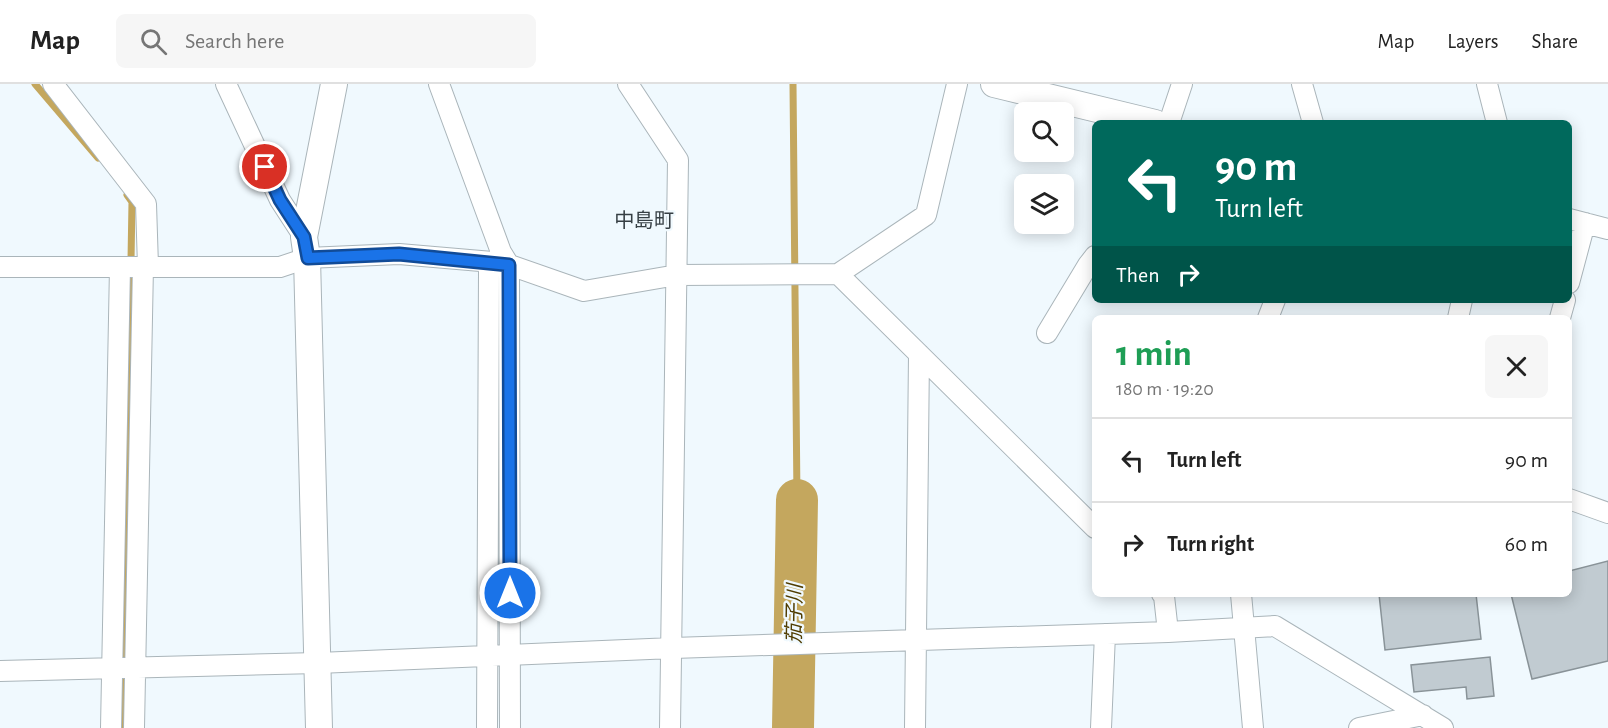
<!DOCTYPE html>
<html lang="en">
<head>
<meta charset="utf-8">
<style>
  :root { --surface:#fff; --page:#f6f6f6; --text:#222; --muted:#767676; --line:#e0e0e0 }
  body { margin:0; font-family:"Alegreya Sans","Noto Sans JP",sans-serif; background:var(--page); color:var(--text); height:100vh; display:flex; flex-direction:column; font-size:22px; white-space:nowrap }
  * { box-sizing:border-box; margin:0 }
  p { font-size:20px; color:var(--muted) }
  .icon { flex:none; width:33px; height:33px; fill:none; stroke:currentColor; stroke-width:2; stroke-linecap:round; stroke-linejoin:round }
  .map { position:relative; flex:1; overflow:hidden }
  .drawer { position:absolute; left:1092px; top:231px; width:480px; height:282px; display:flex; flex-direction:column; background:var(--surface); border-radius:9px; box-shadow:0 3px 15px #0003 }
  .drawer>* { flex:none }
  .guide { position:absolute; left:1092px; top:36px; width:480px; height:183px; border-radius:9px; box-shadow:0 3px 15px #0003; background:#00695c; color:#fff; overflow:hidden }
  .tools { position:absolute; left:1014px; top:18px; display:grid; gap:12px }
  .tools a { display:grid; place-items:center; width:60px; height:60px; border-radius:9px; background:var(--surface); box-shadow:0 3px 15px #0003; font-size:30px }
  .pin { position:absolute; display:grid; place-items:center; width:51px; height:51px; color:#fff; margin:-26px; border:3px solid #fff; border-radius:50%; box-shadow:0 2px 6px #0007 }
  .me { position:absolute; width:66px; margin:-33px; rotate:0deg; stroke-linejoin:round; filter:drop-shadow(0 0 4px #0008) }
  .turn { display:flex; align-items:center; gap:21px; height:126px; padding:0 24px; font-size:27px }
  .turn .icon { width:78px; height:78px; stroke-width:2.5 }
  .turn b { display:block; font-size:42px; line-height:51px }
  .then { display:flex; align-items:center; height:57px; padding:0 24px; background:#0003; gap:12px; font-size:22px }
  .round { display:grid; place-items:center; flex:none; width:63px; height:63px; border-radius:9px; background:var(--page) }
  .summary { display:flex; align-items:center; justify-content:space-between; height:102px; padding:0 24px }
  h1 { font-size:36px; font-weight:700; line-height:45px; color:#1e9e55 }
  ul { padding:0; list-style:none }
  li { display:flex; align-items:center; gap:18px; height:84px; padding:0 24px; border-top:2px solid var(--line) }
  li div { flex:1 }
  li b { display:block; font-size:22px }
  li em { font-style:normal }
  header { display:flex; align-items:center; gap:36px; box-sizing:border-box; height:84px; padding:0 30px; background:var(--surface); border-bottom:2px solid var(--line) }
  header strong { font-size:28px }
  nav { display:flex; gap:33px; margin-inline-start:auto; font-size:21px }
  .search { width:420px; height:54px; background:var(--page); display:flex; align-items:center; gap:15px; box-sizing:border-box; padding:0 21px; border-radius:9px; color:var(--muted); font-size:22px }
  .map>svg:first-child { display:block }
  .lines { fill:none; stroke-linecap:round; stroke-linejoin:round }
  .stream { stroke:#c4a75e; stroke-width:7 }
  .river { stroke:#c4a75e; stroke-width:42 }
  .building { fill:#c1cbd1; stroke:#899398; stroke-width:1.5 }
  .minor-casing { stroke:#aab5ba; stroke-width:22 }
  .tertiary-casing { stroke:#aab5ba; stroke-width:28 }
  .minor { stroke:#fff; stroke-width:20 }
  .tertiary { stroke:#fff; stroke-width:26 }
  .route-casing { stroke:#114b97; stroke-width:15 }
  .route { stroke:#1a73e8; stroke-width:10 }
  .labels { text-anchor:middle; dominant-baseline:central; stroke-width:4.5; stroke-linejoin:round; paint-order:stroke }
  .neighbourhood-label { font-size:20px; fill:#363f44; stroke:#f0f9fe }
  .water-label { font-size:20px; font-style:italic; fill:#503c00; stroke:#f0f9fe }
</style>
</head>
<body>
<header>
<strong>Map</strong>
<div class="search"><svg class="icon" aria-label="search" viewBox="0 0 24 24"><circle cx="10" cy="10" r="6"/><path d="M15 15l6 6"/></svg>Search here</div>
<nav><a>Map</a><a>Layers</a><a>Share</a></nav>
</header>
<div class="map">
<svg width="1608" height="644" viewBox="0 0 1608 644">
  <rect width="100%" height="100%" fill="#f0f9fe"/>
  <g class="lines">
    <path class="stream" d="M35 0 98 74
      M793 0 797 416
      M123 644 132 118 127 111"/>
    <path class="river" d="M793 644 797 416"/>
  </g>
  <path class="building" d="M1608 477V577L1532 595 1511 510H1569V487Z
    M1379 510H1476L1481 555 1385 566Z
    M1490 573 1494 612 1467 615 1466 603 1414 608 1411 581Z"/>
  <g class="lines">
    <g class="minor-casing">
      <path id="minor" d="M53 0 146 120 148 182
        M226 0 280 116 304 153
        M439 0 501 168 509 181 510 644
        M628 0 678 76 670 644
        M1302 0 1313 39
        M1487 0 1497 39
        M1169 39 1182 0
        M1569 135 1608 145
        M487 178 489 186 487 644
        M0 183H280L307 174 399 170 504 179 584 207 677 191 838 190 1095 444
        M838 190 926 131 957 0
        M1569 199 1585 139
        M1268 234 1275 216
        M1458 234 1462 216
        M1560 234 1565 216
        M1047 249 1088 181 1095 172
        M1569 415 1608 429
        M1162 510 1164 512 1168 548
        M1241 510 1253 644
        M0 587 318 579 673 564 1168 548 1275 542 1443 644
        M111 644 120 183
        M134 644 143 182
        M915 644 919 270
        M1101 644 1105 550
        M1359 644 1423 631"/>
    </g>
    <g class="tertiary-casing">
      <path id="tertiary" d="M994 0 1155 39
        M319 644 307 174 304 153 334 0"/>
    </g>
    <use href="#minor" class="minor"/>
    <use href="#tertiary" class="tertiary"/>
  </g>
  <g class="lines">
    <g class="route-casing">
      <path id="route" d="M265 83 280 116 304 153 308 174 399 170 509 181 510 509"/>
    </g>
    <use href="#route" class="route"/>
  </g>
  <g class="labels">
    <g class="neighbourhood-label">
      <text x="644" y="137">中島町</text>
    </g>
    <g class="water-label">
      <text transform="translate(795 530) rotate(-89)">茄子川</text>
    </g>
  </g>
</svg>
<div class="tools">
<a><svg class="icon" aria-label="search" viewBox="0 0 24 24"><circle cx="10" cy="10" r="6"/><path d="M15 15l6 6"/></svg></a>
<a><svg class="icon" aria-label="layers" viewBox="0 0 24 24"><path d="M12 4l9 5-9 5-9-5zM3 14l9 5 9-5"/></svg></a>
</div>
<div class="pin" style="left:265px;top:83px;background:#d93025"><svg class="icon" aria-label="arrive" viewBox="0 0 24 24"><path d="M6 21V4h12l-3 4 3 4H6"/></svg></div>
<svg class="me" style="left:510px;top:509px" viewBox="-20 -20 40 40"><circle r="17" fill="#1a73e8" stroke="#fff" stroke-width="3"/><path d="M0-11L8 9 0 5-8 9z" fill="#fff"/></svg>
<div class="guide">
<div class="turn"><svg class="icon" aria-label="left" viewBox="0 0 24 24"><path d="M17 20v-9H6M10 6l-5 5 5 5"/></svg><div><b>90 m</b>Turn left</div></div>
<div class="then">Then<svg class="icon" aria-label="right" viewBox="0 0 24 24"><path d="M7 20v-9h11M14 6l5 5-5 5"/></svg></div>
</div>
<section class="drawer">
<div class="summary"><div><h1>1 min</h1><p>180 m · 19:20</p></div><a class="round"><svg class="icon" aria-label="close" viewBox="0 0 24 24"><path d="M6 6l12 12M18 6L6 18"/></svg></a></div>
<ul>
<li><svg class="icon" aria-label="left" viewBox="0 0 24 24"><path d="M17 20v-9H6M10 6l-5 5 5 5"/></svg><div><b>Turn left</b></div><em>90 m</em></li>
<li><svg class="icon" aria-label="right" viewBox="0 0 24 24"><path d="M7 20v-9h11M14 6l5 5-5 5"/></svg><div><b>Turn right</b></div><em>60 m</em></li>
</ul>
</section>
</div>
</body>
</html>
